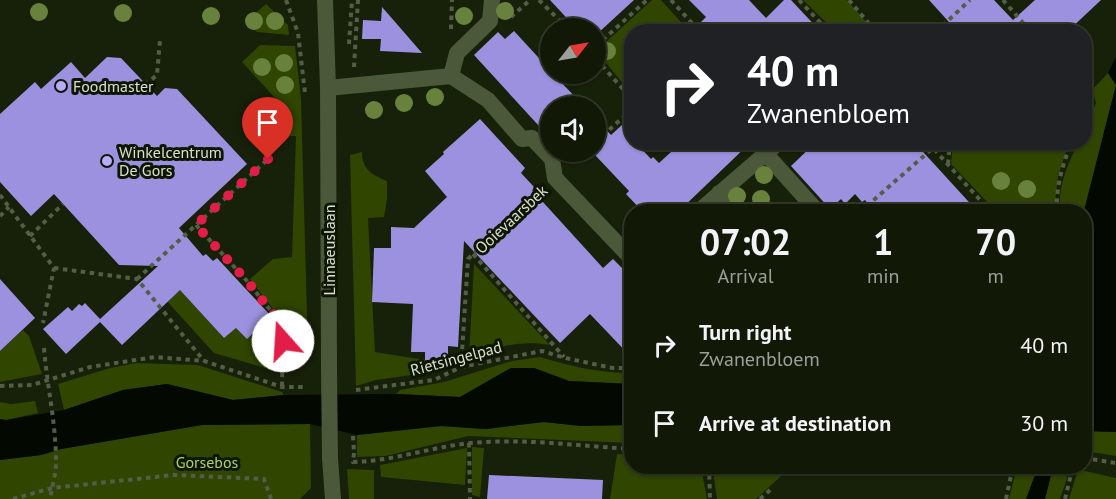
<!DOCTYPE html>
<html lang="en">
<head>
<meta charset="utf-8">
<style>
  :root { --surface:#111806; --page:#1e2514; --text:#f1f3f6; --muted:#9ca09b; --line:#303728 }
  body { margin:0; font-family:"PT Sans",sans-serif; background:var(--page); color:var(--text); height:100vh; display:flex; flex-direction:column; font-size:22px; white-space:nowrap }
  * { box-sizing:border-box; margin:0 }
  p { font-size:20px; color:var(--muted) }
  .icon { flex:none; width:33px; height:33px; fill:none; stroke:currentColor; stroke-width:2; stroke-linecap:round; stroke-linejoin:round }
  .map { position:relative; flex:1; overflow:hidden }
  .drawer { position:absolute; left:624px; top:204px; width:468px; height:270px; display:flex; flex-direction:column; background:var(--surface); border-radius:24px; box-shadow:0 2px 4px #0004,0 0 0 2px var(--line) }
  .drawer>* { flex:none }
  .guide { position:absolute; left:624px; top:24px; width:468px; height:126px; border-radius:24px; box-shadow:0 2px 4px #0004,0 0 0 2px var(--line); background:#202124; color:#fff; overflow:hidden }
  .needle { width:39px; rotate:59deg }
  .fabs { position:absolute; left:540px; top:18px; display:grid; gap:12px }
  .fabs a { display:grid; place-items:center; width:66px; height:66px; border-radius:50%; background:var(--surface); box-shadow:0 2px 4px #0004,0 0 0 2px var(--line); font-size:30px }
  .pin { position:absolute; display:grid; place-items:center; width:51px; height:51px; color:#fff; margin:-62px -26px; border-radius:50% 50% 50% 0; rotate:-45deg; box-shadow:0 0 6px #0007 }
  .pin .icon { rotate:45deg }
  .me { position:absolute; width:66px; margin:-33px; rotate:341deg; stroke-linejoin:round; filter:drop-shadow(0 0 4px #0008) }
  .turn { display:flex; align-items:center; gap:21px; height:126px; padding:0 24px; font-size:27px }
  .turn .icon { width:78px; height:78px; stroke-width:2.5 }
  .turn b { display:block; font-size:42px; line-height:51px }
  .eta { display:flex; justify-content:space-evenly; align-items:center; height:102px; text-align:center }
  .eta b { font-size:36px; font-weight:600; line-height:42px }
  ul { padding:0; list-style:none }
  li { display:flex; align-items:center; gap:18px; height:78px; padding:0 24px }
  li div { flex:1 }
  li b { display:block; font-size:22px }
  li em { font-style:normal }
  .map>svg:first-child { display:block }
  .green { fill:#2f4500 }
  .water { fill:#030900 }
  .building { fill:#9c91de }
  .lines { fill:none; stroke-linecap:round; stroke-linejoin:round }
  .path { stroke:#545d48; stroke-width:4; stroke-dasharray:4.5 4.5; stroke-linecap:butt }
  .minor { stroke:#4b5839; stroke-width:16 }
  .tertiary { stroke:#4b5839; stroke-width:16 }
  .path-bridge { stroke:#545d48; stroke-width:4; stroke-dasharray:4.5 4.5; stroke-linecap:butt }
  .tertiary-bridge { stroke:#4b5839; stroke-width:16 }
  .tree { fill:#68823d }
  .route { stroke:#e11d48; stroke-width:10; stroke-dasharray:0 18 }
  .poi-dot { fill:#b6acf8; stroke:#0e1602; stroke-width:2 }
  .labels { text-anchor:middle; dominant-baseline:central; stroke-width:6; stroke-linejoin:round; paint-order:stroke }
  .poi-label { font-size:16px; fill:#d9e0d1; stroke:#0e1602; text-anchor:start }
  .street-label { font-size:16px; fill:#d9e0d1; stroke:#0e1602 }
  .park-label { font-size:16px; fill:#aad369; stroke:#0e1602 }
</style>
</head>
<body>
<div class="map">
<svg width="1116" height="499" viewBox="0 0 1116 499">
  <rect width="100%" height="100%" fill="#172008"/>
  <path class="green" d="M652 0H661L689 31 632 32 631 93 596 51Z
    M803 0H847L874 31H835Z
    M266 4 288 25 289 35 257 32 246 21Z
    M260 45 295 46 301 98 308 352H289L285 325 250 279 273 259 292 257 296 136H287L288 112 242 62Z
    M1108 73 1116 85 1084 211H1060C1058 186 1067 166 1078 143L1084 142 1085 128 1096 103 1092 90Z
    M953 143H1015L1024 151 1033 143H1069L1058 176 1054 211H1021L1017 208 991 206 951 164Z
    M362 152C362 169 372 175 387 181V199L384 217 368 218 375 352 425 360H448L440 371 376 380 356 386 350 155Z
    M474 264 550 345C521 340 497 347 469 356Z
    M166 274 224 338 236 328 247 339 271 316 280 327 279 372 214 353 153 286Z
    M23 330 29 336 42 374 0 382V351Z
    M540 357C570 366 599 373 631 373V384L569 381 534 368H511L460 397 396 394 400 390 444 382 512 361Z
    M136 363 198 365 282 392 284 395 233 400 167 384 123 390 64 410 58 384 110 368Z
    M35 401 38 413 6 420 0 419V402L11 404Z
    M544 422 581 426 632 425 631 443 468 436 386 456 357 457V435L441 426 486 429Z
    M310 424 311 488 300 499H0V460L41 455 61 449 202 425Z
    M1084 431 1116 432V456L1085 451Z
    M472 447 484 448 480 497 472 495Z
    M467 448 465 485 381 477 380 465Z
    M617 454 631 455 632 466 701 467 707 499H610Z
    M715 467V466L791 467 756 499H717L714 478Z
    M1017 467H1038L1026 499H1009Z
    M1053 467 1065 469 1067 478 1060 499H1045Z
    M347 469 374 470V499H349Z
    M1080 470 1116 478V499H1069L1077 473Z"/>
  <path class="water" d="M1116 57V432L1085 431 1084 211 1116 85 1108 73Z
    M511 368H534L569 381 631 384V425L581 426 544 422 486 429 441 426 357 435 310 424 202 425 61 449 41 455 0 460V419L6 420 64 410 123 390 167 384 233 400 284 395 396 394 460 397Z
    M1038 467H1053L1045 499H1026Z"/>
  <path class="building" d="M550 0H634L597 34 596 28H576Z
    M689 0H749L766 18 784 0H791L821 32H691L706 17Z
    M929 0H994L1013 20 1035 0H1101L1067 32H958Z
    M382 7 396 23 422 53 380 51 381 39H362L363 20 381 21Z
    M514 31 550 70V74H553L584 106H550V138L474 55 498 32 505 39Z
    M107 57 121 58 157 96 165 88 177 89 247 164 179 228 203 256 206 254 213 261 217 258 271 316 247 339 236 328 224 338 180 290 122 345 100 322 66 354 43 329 68 307 72 311 79 304 82 306 85 303 100 319 158 266 119 265 54 194 31 216 0 182V114L35 82 41 89 71 62 85 78Z
    M632 116V142H635L651 159 653 157 659 163 682 142H751L678 212H643L626 194 629 191 596 156V119L611 135Z
    M480 119 525 168 521 173 535 188 532 190 603 268 613 259 632 278V358L590 314 560 343 464 241 458 347 448 346V360H425V352H411L413 304 372 302 374 248H391V227L414 228 447 197 425 171 444 154 443 152Z
    M816 142H914L978 212H875L865 200 862 202 855 194 845 204 841 199 830 209 791 166Z
    M0 279 35 318 0 351Z
    M489 475 603 480 602 499H487Z"/>
  <g class="lines">
    <path class="path" d="M286 0 298 33 305 93
      M539 0 567 28
      M671 0 700 32
      M799 0 829 32
      M849 0 876 32
      M1003 0 1031 32
      M511 17 530 0
      M451 29 452 0
      M936 32 970 0
      M349 44 352 0
      M596 46 647 0
      M596 59 632 99
      M354 67 358 0
      M145 85 157 75 160 40
      M1084 93 1090 100 1084 113
      M596 142 632 109
      M573 161 584 152
      M948 164 950 142
      M0 195 54 268 43 323
      M860 212 933 148 990 211 1018 212
      M1057 212C1056 187 1062 165 1072 142
      M0 216 9 207
      M196 225 247 281 283 326 282 387
      M30 236 63 204
      M473 254 564 357
      M54 268 137 279 204 361
      M137 279 268 159
      M44 348C47 386 56 423 56 462 56 474 52 487 50 499
      M283 356H309
      M461 367 468 259 541 190
      M0 386 32 385 90 367 155 357 204 361 282 387H307
      M356 390 434 380 461 367 542 351 565 358 613 368H632
      M469 443 470 499
      M354 453 353 462C393 461 431 447 471 443 524 438 578 446 632 449
      M1084 458 1116 463
      M709 466 710 499
      M13 499 52 488 174 475 264 479 271 499
      M760 499 770 490
      M1006 499 1013 466
      M1065 499 1073 466"/>
    <path class="minor" d="M451 76 488 100 522 139 532 138 552 159 555 178 632 259
      M451 76 457 53 490 21 492 0
      M328 88 451 76
      M765 153 818 212
      M719 193 736 212
      M698 212 779 142"/>
    <path class="tertiary" d="M325 0 328 88 329 367
      M330 458 333 499"/>
    <path class="path-bridge" d="M353 436 354 453"/>
    <path class="tertiary-bridge" d="M329 367 330 458"/>
  </g>
  <g class="tree">
    <circle cx="505" cy="11" r="9"/>
    <circle cx="39" cy="12" r="9"/>
    <circle cx="123" cy="13" r="9"/>
    <circle cx="211" cy="16" r="9"/>
    <circle cx="464" cy="16" r="9"/>
    <circle cx="254" cy="21" r="9"/>
    <circle cx="275" cy="21" r="9"/>
    <circle cx="607" cy="51" r="9"/>
    <circle cx="284" cy="63" r="9"/>
    <circle cx="262" cy="67" r="9"/>
    <circle cx="285" cy="85" r="9"/>
    <circle cx="435" cy="97" r="9"/>
    <circle cx="404" cy="103" r="9"/>
    <circle cx="374" cy="110" r="9"/>
    <circle cx="764" cy="175" r="9"/>
    <circle cx="1001" cy="181" r="9"/>
    <circle cx="1027" cy="189" r="9"/>
    <circle cx="737" cy="196" r="9"/>
    <circle cx="761" cy="199" r="9"/>
  </g>
  <g class="lines">
    <path class="route" d="M268 159 196 225 247 281 283 326V341"/>
  </g>
  <g class="poi-dot">
    <circle cx="61" cy="86" r="6"/>
    <circle cx="107" cy="161" r="6"/>
  </g>
  <g class="labels">
    <g class="poi-label">
      <text x="73" y="86">Foodmaster</text>
      <text x="119" y="152">Winkelcentrum<tspan x="119" dy="18">De Gors</tspan></text>
    </g>
    <g class="street-label">
      <text transform="translate(511 219) rotate(-43)">Ooievaarsbek</text>
      <text transform="translate(329 250) rotate(-90)">Linnaeuslaan</text>
      <text transform="translate(456 358) rotate(-15)">Rietsingelpad</text>
    </g>
    <g class="park-label">
      <text x="207" y="462">Gorsebos</text>
    </g>
  </g>
</svg>
<div class="fabs">
<a><svg class="needle" viewBox="-14 -14 28 28"><path d="M0-13l5 13h-10z" fill="#e53935"/><path d="M0 13l5-13h-10z" fill="#9ca09b"/></svg></a>
<a><svg class="icon" aria-label="sound" viewBox="0 0 24 24"><path d="M4 9h4l5-4v14l-5-4H4zM17 9q2 3 0 6"/></svg></a>
</div>
<div class="pin" style="left:268px;top:159px;background:#d93025"><svg class="icon" aria-label="arrive" viewBox="0 0 24 24"><path d="M6 21V4h12l-3 4 3 4H6"/></svg></div>
<svg class="me" style="left:283px;top:341px" viewBox="-20 -20 40 40"><circle r="19" fill="#fff"/><path d="M0-13L10 11 0 6-10 11z" fill="#e11d48"/></svg>
<div class="guide">
<div class="turn"><svg class="icon" aria-label="right" viewBox="0 0 24 24"><path d="M7 20v-9h11M14 6l5 5-5 5"/></svg><div><b>40 m</b>Zwanenbloem</div></div>
</div>
<section class="drawer">
<div class="eta">
<div><b>07:02</b><p>Arrival</p></div>
<div><b>1</b><p>min</p></div>
<div><b>70</b><p>m</p></div>
</div>
<ul>
<li><svg class="icon" aria-label="right" viewBox="0 0 24 24"><path d="M7 20v-9h11M14 6l5 5-5 5"/></svg><div><b>Turn right</b><p>Zwanenbloem</p></div><em>40 m</em></li>
<li><svg class="icon" aria-label="arrive" viewBox="0 0 24 24"><path d="M6 21V4h12l-3 4 3 4H6"/></svg><div><b>Arrive at destination</b></div><em>30 m</em></li>
</ul>
</section>
</div>
</body>
</html>
